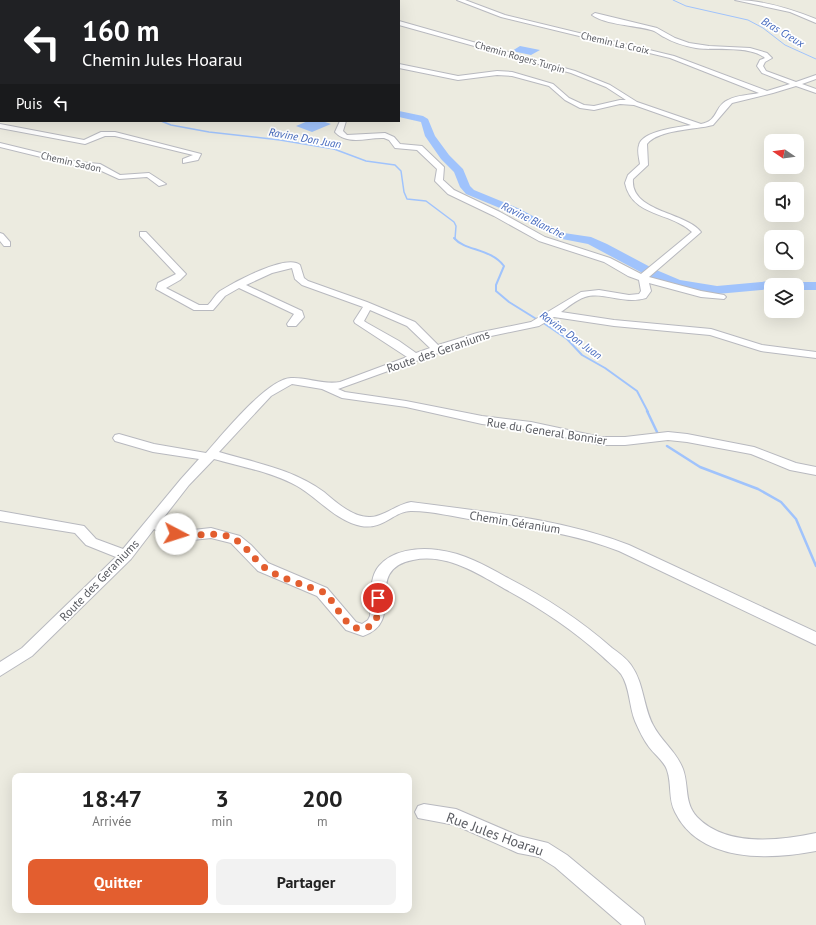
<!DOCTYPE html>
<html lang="fr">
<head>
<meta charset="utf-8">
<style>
  :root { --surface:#fff; --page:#f2f2f2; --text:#222; --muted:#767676; --accent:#e35e2f }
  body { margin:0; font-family:"PT Sans",sans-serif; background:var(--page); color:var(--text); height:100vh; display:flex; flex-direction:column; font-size:15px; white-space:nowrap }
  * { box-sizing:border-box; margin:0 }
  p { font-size:13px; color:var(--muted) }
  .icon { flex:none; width:22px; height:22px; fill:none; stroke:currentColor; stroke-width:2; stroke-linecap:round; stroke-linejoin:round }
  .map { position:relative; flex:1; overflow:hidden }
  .panel { position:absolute; left:12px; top:773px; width:400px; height:140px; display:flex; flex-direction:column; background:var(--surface); border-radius:8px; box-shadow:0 4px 16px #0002 }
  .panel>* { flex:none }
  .banner { position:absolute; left:0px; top:0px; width:400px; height:122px; box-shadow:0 4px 16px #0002; background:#202124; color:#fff; overflow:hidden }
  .needle { width:26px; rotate:283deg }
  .buttons { position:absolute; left:764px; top:134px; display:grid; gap:8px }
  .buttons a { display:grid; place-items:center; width:40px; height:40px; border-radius:8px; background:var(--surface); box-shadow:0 4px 16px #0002; font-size:20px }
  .pin { position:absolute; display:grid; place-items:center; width:34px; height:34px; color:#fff; margin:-17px; border:2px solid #fff; border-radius:50%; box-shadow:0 1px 4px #0007 }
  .me { position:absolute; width:44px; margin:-22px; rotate:95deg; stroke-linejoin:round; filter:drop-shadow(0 0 3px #0008) }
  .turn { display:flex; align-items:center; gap:14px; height:84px; padding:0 16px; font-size:18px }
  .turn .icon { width:52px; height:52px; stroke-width:2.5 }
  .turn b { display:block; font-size:28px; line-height:34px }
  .then { display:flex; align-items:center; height:38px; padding:0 16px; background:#0003; gap:8px; font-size:15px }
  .eta { display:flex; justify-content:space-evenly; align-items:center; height:68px; text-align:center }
  .eta b { font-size:24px; font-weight:700; line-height:28px }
  .primary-button { display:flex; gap:8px; margin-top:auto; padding:8px 16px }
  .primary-button a { flex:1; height:46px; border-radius:8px; background:var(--accent); color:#fff; font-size:16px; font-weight:700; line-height:46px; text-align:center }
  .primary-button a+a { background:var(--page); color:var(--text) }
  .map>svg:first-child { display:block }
  .water { fill:#a0c3fc }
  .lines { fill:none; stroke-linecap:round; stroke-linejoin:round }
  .stream-far3 { stroke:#a0c3fc; stroke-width:1 }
  .stream-far2 { stroke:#a0c3fc; stroke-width:1.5 }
  .stream-far1 { stroke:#a0c3fc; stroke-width:2 }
  .stream { stroke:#a0c3fc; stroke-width:2.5 }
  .river { fill:#a0c3fc; fill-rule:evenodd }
  .minor-casing { stroke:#b8b9bf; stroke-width:2 }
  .minor { fill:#fff; fill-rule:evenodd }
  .route { stroke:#e35e2f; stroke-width:7; stroke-dasharray:0 12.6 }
  .labels { text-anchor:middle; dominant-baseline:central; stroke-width:3.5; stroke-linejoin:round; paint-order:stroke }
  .far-street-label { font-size:10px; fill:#595b61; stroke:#fff }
  .far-water-label { font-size:11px; font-style:italic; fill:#4469be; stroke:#fff }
  .street-label { font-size:12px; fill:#595b61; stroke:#fff }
  .near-street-label { font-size:14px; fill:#595b61; stroke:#fff }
</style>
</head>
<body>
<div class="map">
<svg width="816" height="925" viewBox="0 0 816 925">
  <rect width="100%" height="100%" fill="#ecebe0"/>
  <path class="water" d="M520 46 540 50 531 55 512 51Z
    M308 121H322L331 124 312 132 296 126Z"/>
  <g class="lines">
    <path class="stream-far3" d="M673 0 686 6 748 20 763 28 785 45 816 59"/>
    <path class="stream-far2" d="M161 121 171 125 209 132 280 140 334 149 366 161 395 165 401 171 404 192 407 199 426 201 454 222 456 226 455 239"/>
    <path class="stream-far1" d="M454 238C465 251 490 248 504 266L496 285V291L509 302 538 320
      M542 322 567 339 582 355 605 368 637 391 648 412"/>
    <path class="stream" d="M647 411 657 432
      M667 446 700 467 758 489 781 502 796 519 816 566"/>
    <path class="river" d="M399 111 423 116 428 119 435 136 449 155 463 169 470 186 474 190 520 209 564 233 591 237 607 244 654 269 680 280 717 286 771 281 777 285H771V289L717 294 677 287 646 275 588 244 557 238 512 213 466 194 460 187 454 172 441 159 425 136 421 122 399 117Z
      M797 282H816V290H797V285H791Z"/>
    <g class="minor-casing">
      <path id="minor" d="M208 0H218L207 1Z
        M336 0H342L343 1H337Z
        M457 0H465L505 15 674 56 767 91 790 84 762 73 757 66 760 60 765 58C750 45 715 51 696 48 685 46 674 43 664 37 660 35 656 31 651 30 634 25 606 25 592 15L595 13 657 28 675 38 689 43 709 46 750 48 767 53 772 58 765 62 763 66 766 71 796 82 816 75V79L802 84 816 89V93L796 86 773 93 732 103 713 125C695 130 659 129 647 144L648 165 633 179C630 212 686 212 701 232L649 277 701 291 724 295 726 297 724 299 701 297 649 283 651 291 646 298C623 305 603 291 585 297 576 300 568 307 561 312L614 320 711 329 762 345 816 352V358L761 351 710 335 614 326 554 317 539 326 477 339 338 389 345 392 406 401 482 416 531 422 601 437H625L668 432 687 434 754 447 796 463 816 467V475L790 470 751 454 687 442 668 440 625 445H601L531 430 482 424 406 407 342 398 322 389 292 384 271 396 219 452C256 463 293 469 324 492 336 502 352 517 369 517 382 518 397 504 411 502 484 512 559 518 629 545L816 632V645L619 551C573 533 524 527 475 520 454 517 433 511 412 511 395 510 384 530 361 526 336 521 318 498 297 486 272 472 242 467 214 459L189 485 161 521 174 528 184 531 211 528 240 536 251 545 268 563 327 588 356 622 362 624 368 620 370 616C372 600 368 579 379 566 392 550 419 547 438 550 463 553 485 565 506 577 545 597 579 619 612 648 619 653 626 658 631 665 644 683 643 706 653 725 661 741 676 751 683 769 689 786 684 803 697 817 726 847 779 841 816 833V851C769 860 700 863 675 812 668 799 672 784 667 770 664 761 655 755 649 747 643 739 639 730 635 721 629 706 630 687 621 674 615 667 608 662 602 656 572 629 540 608 505 589 477 573 446 553 413 560 361 570 408 621 363 636L346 630 317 596 258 571 231 543 211 538 184 541 165 535 154 529 131 559 32 656 0 676V662L22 648 116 557 86 545 75 533 0 521V511L84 526 96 539 123 549 181 479 199 459 153 452 115 441 113 438 115 435 119 434 154 444 206 453C223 434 267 379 291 378 307 377 323 385 340 382L407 357 355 323 354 321 363 307 302 285 295 279 292 268 272 273 246 285 302 311 304 317 296 326H288L287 324 294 314 239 288 225 296 213 310H194L156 289 158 283 176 274 140 236V232H146L186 274 180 280 166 288 199 305H208C212 301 215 295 220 291 233 283 287 253 300 265L304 278 308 281 367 302 415 322 438 345 477 333 531 322 581 292 599 290 629 295 639 294 641 291 639 280 628 276 604 262 539 241 494 216 448 194 435 181 437 169 417 150 395 148 389 140 384 138C368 137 348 146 335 132L340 121H346L343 131 347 135 385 133 394 137 400 144 422 146 444 167 443 180 454 190 500 212 545 237 610 258 641 274 692 232C671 212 632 217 625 183L628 175 640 164C639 158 637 151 639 145 642 131 679 127 691 125L634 105 620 104 594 110 580 108 565 100 549 86 512 76 497 75 458 80 399 68V64L458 76 497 71 512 72 553 84 569 98 584 105 594 106 620 100H626L606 87 571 73 399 25V21L575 71 610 85 637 102 701 124C719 121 714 106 728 100 737 95 750 95 759 93L670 58 501 17ZM370 310 407 326 430 348 416 353 399 341 367 323 364 321Z
        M735 0C763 0 791 9 816 19V23L790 12Z
        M0 16 1 17V22L0 21Z
        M1 26V30L0 31V27Z
        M0 62H1V66H0Z
        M0 124 84 140 101 132H115L201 154 198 160 183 163V159L193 155 115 136H105L85 144 0 128Z
        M0 143 78 162 100 164 120 175 149 173 166 184 159 186 147 177 119 179 95 168 78 166 0 147Z
        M0 233 3 234 10 242V246H4L0 241Z
        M424 804 456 809 519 836 548 843 567 855 643 918 645 925H622L555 867 539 857 518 853 455 825 418 818 415 812 418 806Z"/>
    </g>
    <use href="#minor" class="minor"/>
  </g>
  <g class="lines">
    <path class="route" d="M176 534C194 538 210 531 227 536 244 541 251 557 264 567 276 576 292 581 306 586 311 588 318 589 323 592 338 602 344 634 367 628 379 620 379 612 378 598"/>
  </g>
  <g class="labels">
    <g class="far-street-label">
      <text transform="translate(615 43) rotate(13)">Chemin La Croix</text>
      <text transform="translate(520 57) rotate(16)">Chemin Rogers Turpin</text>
      <text transform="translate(71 162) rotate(13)">Chemin Sadon</text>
    </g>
    <g class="far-water-label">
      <text transform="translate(783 32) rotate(31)">Bras Creux</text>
      <text transform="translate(305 138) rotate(10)">Ravine Don Juan</text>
      <text transform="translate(533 220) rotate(26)">Ravine Blanche</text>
      <text transform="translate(571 335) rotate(36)">Ravine Don Juan</text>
    </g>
    <g class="street-label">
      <text transform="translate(438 351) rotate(-19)">Route des Geraniums</text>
      <text transform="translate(547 431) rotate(9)">Rue du General Bonnier</text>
      <text transform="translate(515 522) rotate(9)">Chemin Géranium</text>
      <text transform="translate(99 580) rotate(-46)">Route des Geraniums</text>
    </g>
    <g class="near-street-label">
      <text transform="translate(495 834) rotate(20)">Rue Jules Hoarau</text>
    </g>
  </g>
</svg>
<div class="buttons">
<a><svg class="needle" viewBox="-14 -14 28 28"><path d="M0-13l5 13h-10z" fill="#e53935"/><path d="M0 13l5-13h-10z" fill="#767676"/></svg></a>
<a><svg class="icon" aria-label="sound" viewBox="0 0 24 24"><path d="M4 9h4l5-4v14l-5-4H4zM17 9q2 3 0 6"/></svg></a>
<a><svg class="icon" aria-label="search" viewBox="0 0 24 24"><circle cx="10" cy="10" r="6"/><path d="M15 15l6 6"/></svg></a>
<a><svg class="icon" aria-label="layers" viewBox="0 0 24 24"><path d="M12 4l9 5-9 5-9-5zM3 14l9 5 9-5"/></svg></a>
</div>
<div class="pin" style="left:378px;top:598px;background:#d93025"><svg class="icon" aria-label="arrive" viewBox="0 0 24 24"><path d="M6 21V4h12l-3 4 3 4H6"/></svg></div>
<svg class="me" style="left:176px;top:534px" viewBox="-20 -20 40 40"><circle r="19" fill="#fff"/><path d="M0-13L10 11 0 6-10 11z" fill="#e35e2f"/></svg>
<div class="banner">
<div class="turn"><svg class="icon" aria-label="left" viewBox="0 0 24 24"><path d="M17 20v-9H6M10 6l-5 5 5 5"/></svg><div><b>160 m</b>Chemin Jules Hoarau</div></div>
<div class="then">Puis<svg class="icon" aria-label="left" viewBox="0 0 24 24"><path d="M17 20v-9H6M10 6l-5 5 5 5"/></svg></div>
</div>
<section class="panel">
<div class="eta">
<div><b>18:47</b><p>Arrivée</p></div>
<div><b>3</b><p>min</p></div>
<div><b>200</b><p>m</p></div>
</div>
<div class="primary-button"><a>Quitter</a><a>Partager</a></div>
</section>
</div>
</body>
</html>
